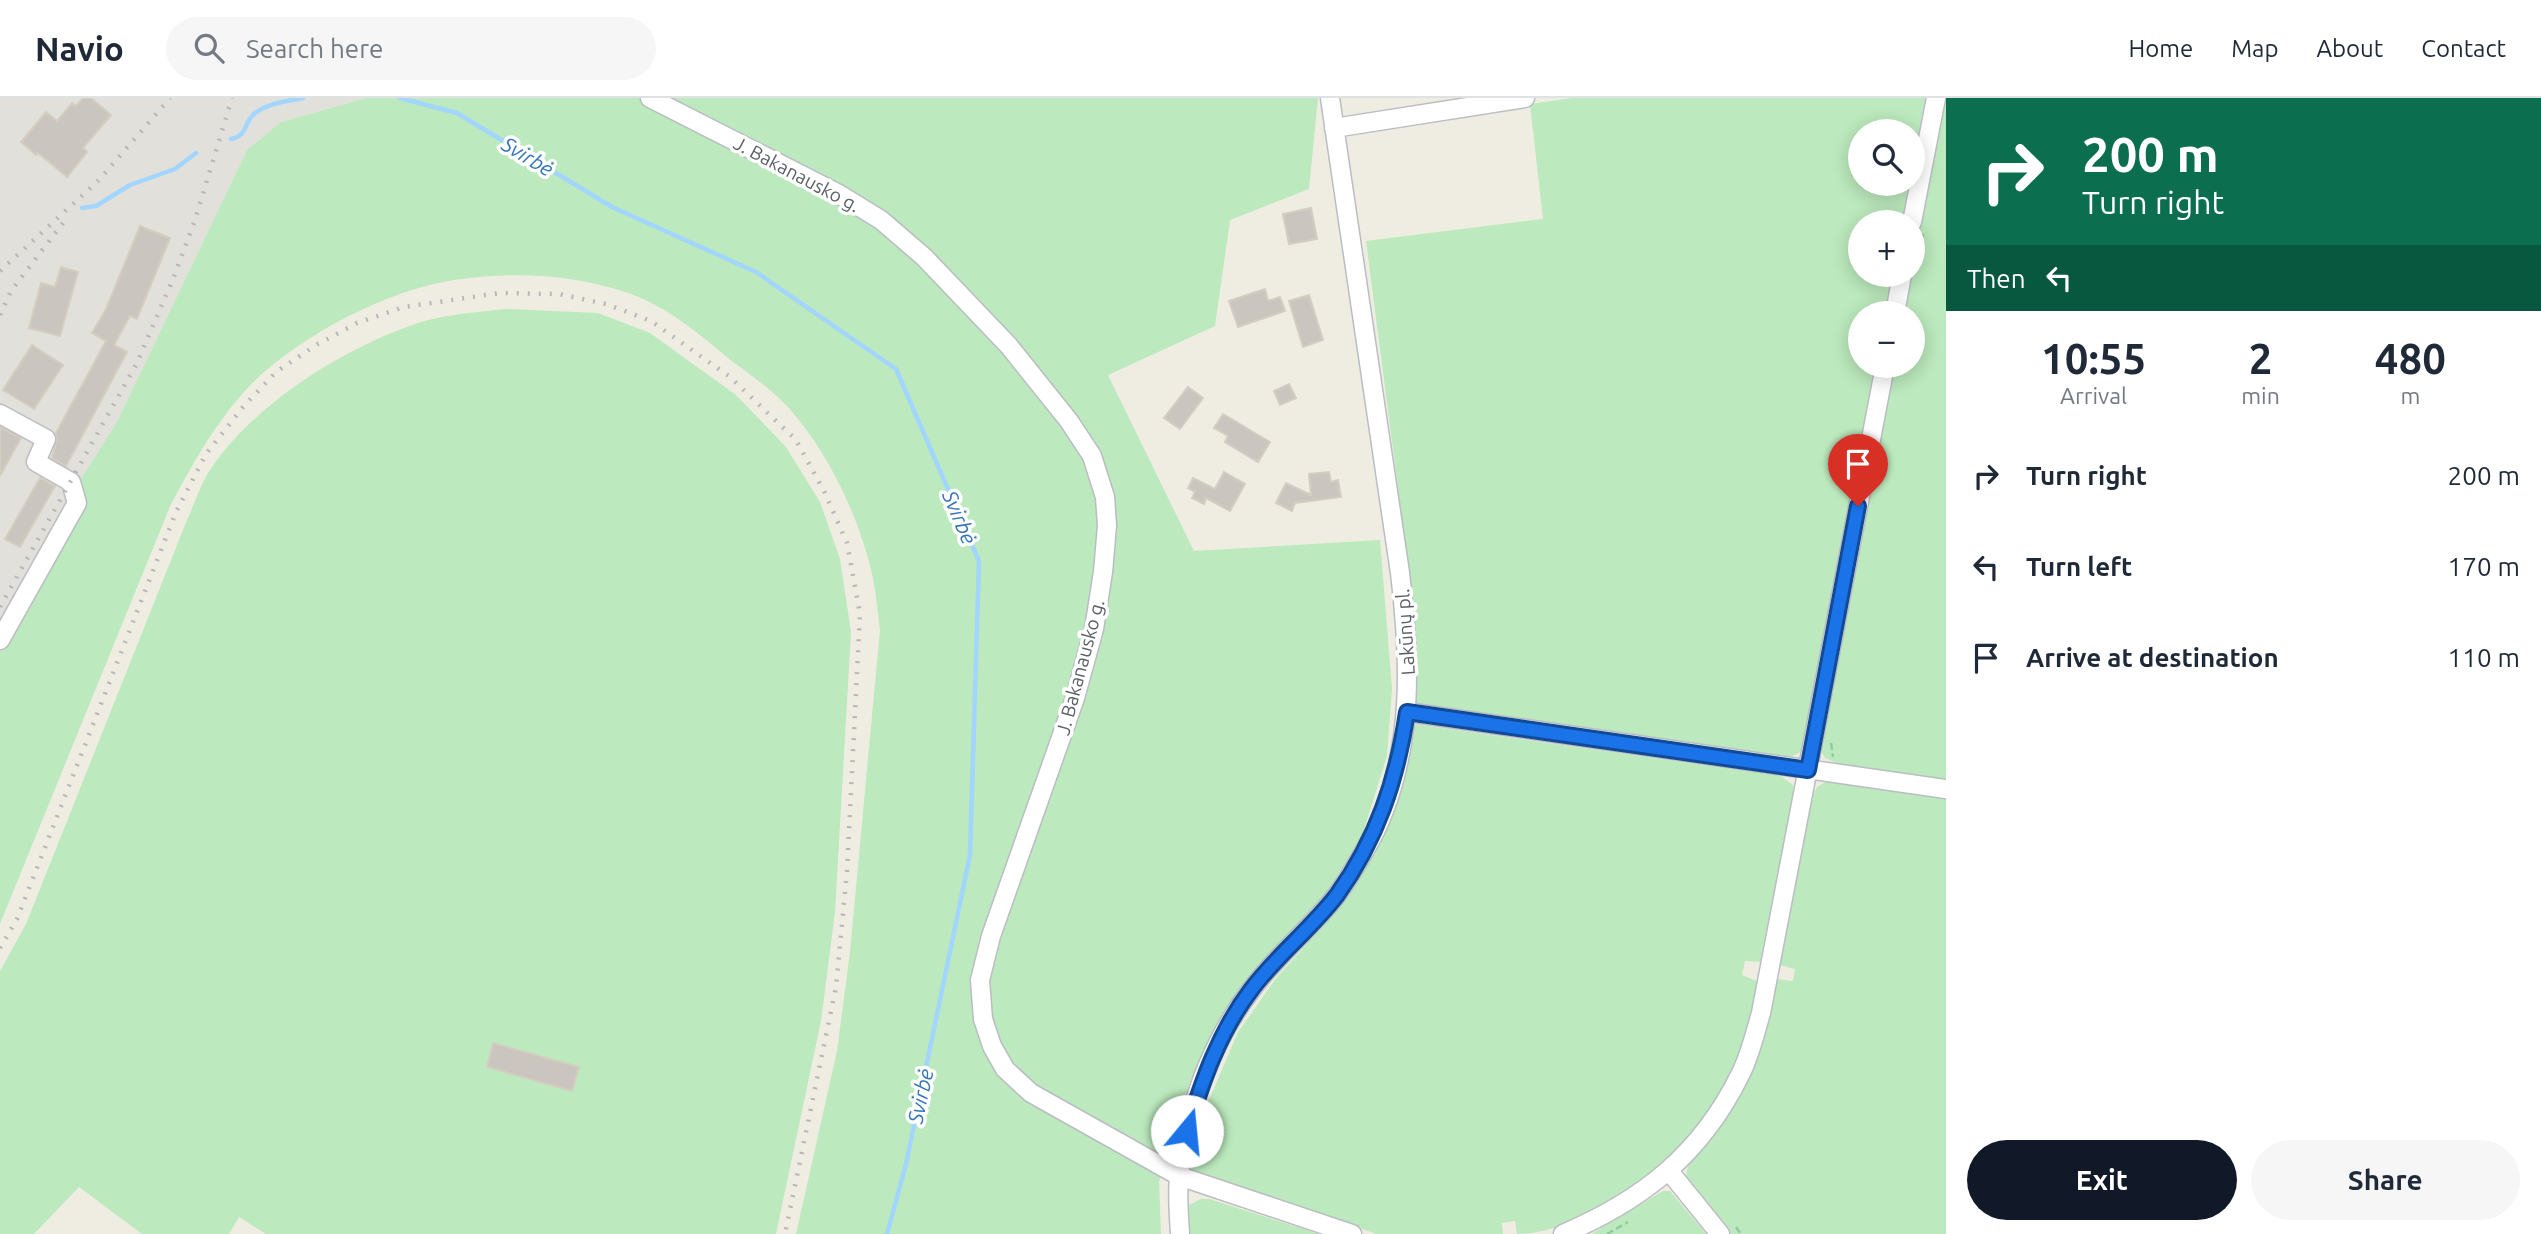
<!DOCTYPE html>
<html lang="en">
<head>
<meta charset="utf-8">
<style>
  :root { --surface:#fff; --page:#f6f6f7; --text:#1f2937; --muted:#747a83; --line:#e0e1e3; --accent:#111827 }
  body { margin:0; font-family:Ubuntu,sans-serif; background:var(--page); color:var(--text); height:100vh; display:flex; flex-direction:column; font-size:26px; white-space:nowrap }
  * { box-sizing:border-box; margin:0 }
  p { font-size:23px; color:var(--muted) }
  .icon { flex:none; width:38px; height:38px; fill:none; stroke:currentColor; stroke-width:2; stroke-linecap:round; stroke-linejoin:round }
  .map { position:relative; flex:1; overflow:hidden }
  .side { display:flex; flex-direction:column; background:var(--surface); width:595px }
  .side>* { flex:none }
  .guide { background:#0b6e4f; color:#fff; overflow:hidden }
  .controls { position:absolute; left:1848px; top:21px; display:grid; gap:14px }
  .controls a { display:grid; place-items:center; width:77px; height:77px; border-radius:50%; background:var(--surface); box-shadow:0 4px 18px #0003; font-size:35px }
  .pin { position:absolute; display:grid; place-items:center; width:60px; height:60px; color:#fff; margin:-72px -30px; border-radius:50% 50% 50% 0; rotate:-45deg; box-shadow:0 0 7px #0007 }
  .pin .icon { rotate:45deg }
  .me { position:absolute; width:77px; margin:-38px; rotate:17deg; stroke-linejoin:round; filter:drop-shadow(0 0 5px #0008) }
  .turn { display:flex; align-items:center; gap:24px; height:147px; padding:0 21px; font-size:32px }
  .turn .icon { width:91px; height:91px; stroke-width:2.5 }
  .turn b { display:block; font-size:49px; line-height:60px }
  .then { display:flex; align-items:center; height:66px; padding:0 21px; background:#0003; gap:14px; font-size:26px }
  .eta { display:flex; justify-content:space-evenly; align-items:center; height:119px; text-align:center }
  .eta b { font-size:42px; font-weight:600; line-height:49px }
  .button { display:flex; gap:14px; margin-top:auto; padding:14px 21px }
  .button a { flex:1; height:80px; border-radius:42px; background:var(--accent); color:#fff; font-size:28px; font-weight:600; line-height:80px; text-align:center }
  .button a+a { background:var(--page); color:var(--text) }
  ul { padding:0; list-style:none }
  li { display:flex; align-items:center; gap:21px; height:91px; padding:0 21px }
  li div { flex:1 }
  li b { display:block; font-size:26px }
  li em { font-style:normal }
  header { display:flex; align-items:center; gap:42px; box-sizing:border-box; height:98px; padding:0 35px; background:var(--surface); border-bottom:2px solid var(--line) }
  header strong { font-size:33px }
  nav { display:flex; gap:38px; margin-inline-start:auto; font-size:24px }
  .search { width:490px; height:63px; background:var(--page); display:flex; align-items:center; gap:18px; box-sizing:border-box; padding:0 24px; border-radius:38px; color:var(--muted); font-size:26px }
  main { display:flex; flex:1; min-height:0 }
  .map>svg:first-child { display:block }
  .industrial { fill:#e2e0da }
  .green { fill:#bce9bd }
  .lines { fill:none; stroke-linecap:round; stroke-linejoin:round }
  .stream { stroke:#a2d5ff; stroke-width:4.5 }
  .building { fill:#cac6bf; stroke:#d4cec0; stroke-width:2 }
  .minor-casing { stroke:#babdc3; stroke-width:21 }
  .path { stroke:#93c9a3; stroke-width:2.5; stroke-dasharray:7 3.5; stroke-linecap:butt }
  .minor { stroke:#fff; stroke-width:18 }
  .rail { stroke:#b6b7b8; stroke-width:4.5; stroke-dasharray:2 9; stroke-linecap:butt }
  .route-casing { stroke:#114b97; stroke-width:18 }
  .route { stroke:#1a73e8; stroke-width:12 }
  .labels { text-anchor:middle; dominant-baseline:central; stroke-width:7; stroke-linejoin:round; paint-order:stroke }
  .street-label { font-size:19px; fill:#5b5f65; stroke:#fff }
  .water-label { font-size:21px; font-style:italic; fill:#3574bc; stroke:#fff }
</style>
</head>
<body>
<header>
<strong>Navio</strong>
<div class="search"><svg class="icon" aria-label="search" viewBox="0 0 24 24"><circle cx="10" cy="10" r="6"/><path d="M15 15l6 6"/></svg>Search here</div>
<nav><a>Home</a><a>Map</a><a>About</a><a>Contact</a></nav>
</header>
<main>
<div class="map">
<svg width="1946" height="1136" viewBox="0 0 1946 1136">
  <rect width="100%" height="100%" fill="#efede2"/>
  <path class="industrial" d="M0 0H367L281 24 247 52 117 324 63 409 0 526Z"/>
  <path class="green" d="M367 0H1318L1309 91 1230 122 1215 228 1108 277 1194 453 1380 442 1392 591 1387 658 1362 738 1323 800 1224 913 1191 981 1173 1032 1159 1084 1161 1136H796L837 953 850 854 880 532C878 515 876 497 873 480 860 420 827 351 786 307 769 289 747 275 728 260 698 235 669 210 631 196 576 176 512 173 454 182 385 192 289 243 243 295 213 329 192 367 171 406L0 826V526L63 409 117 324 247 52 281 24Z
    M1572 0H1926L1913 74V33H1860V86H1910L1903 124H1860V177H1894L1886 215H1860V268H1877L1806 647 1799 655 1790 659 1415 608 1417 585 1400 405 1366 143 1543 121 1530 6Z
    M1943 0H1946V682L1841 667 1825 660 1821 653 1893 268H1913V215H1903L1910 177H1913V162Z
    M507 211 598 215 650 235 736 297 786 349 820 404 840 461 851 534 835 814 821 923 776 1136H266L239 1119 229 1136H142L79 1089 34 1136H0V873L26 826 187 422C195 405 201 384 212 369 257 304 344 250 418 225 446 216 478 214 507 211Z
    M1413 626 1781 678 1793 687 1794 700 1763 864 1745 863 1742 877 1759 884C1745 956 1721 1010 1668 1062 1657 1073 1644 1085 1631 1094 1620 1101 1605 1106 1593 1113 1568 1125 1545 1136 1517 1136L1515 1123 1502 1125 1503 1136H1377L1189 1073 1192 1057 1207 1007 1238 934 1277 879 1317 835 1375 756 1392 718 1408 666Z
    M1829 682 1946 698V1136H1730L1686 1080C1686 1058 1712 1040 1723 1022 1751 980 1769 930 1777 881L1793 883 1795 871 1780 867 1812 699 1817 689Z
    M1663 1093H1670L1706 1136H1591Z
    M1201 1101H1209L1319 1136H1187L1186 1107H1189Z"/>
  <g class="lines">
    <path class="stream" d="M400 0 457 15 612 109 756 174 896 271 979 463 970 757 906 1066 887 1136
      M231 41C248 38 243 25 255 15 268 5 288 3 303 0
      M82 110 96 108 130 87 175 71 196 55"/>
  </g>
  <path class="building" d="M83 0H91L111 17 83 50 87 54 67 79 38 55 36 57 21 44 46 14 57 23 72 5 76 8Z
    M1311 110 1317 141 1289 146 1283 116Z
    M140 128 170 140 137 221 130 218 114 247 127 254 66 368 52 360 57 341 56 335 106 243 92 235 106 211Z
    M61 169 78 174 60 238 29 230 41 185 55 189Z
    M1265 191 1268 203 1280 199 1285 213 1238 229 1229 203Z
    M1309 197 1323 242 1303 249 1289 203Z
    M32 247 63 267 34 311 3 292Z
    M1289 286 1296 300 1280 307 1274 293Z
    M1188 289 1203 300 1180 331 1164 320Z
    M1223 316 1270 344 1258 364 1225 344 1228 338 1214 330Z
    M0 329 21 340 0 378Z
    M1224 374 1245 386 1230 413 1206 400 1204 406 1192 400 1195 394 1188 390 1193 380 1215 391Z
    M1329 374 1331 384 1338 382 1341 399 1295 405 1292 413 1276 405 1286 385 1311 397 1309 376Z
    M40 380 55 388 20 449 5 441Z
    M493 945 579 969 572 993 487 969Z"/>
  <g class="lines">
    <g class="minor-casing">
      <path id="minor" d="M650 0 837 95 881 122 924 159 1009 248 1069 323 1092 358 1105 399 1107 428 1103 474 1094 531 1075 600 991 838 980 882 983 921 992 948 1005 971 1031 995 1179 1078 1352 1136
        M1334 30 1525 0
        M1912 124 1936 0
        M1895 215 1902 177
        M0 316 46 341 36 364 71 384 77 405 0 542
        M1407 614 1946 691
        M1669 1073 1720 1136
        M1180 1136C1179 1117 1177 1097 1179 1078 1185 1014 1212 943 1251 892 1276 858 1310 831 1336 798 1348 782 1371 743 1379 725 1414 645 1410 560 1400 475L1330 0
        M1563 1136C1643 1102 1701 1056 1740 977 1750 958 1755 935 1761 915L1885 268"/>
    </g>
    <path class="path" d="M1917 171 1923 136
      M1831 645 1833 659
      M1736 1129 1741 1136
      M1607 1136 1628 1124"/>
    <use href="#minor" class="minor"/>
    <path class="rail" d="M0 173 99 82 170 0
      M0 217 11 193 63 125
      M0 509 137 265 175 176 195 122 232 0
      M0 850 17 821 176 414 206 356 243 309 276 274 316 247 357 225 404 209 500 195 559 196 606 206 651 223 730 279 796 342 825 395 847 445 860 516 847 773 836 889 785 1136"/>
  </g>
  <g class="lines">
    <g class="route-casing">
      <path id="route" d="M1187 1033C1202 984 1219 934 1251 892 1276 858 1311 831 1337 797 1377 741 1397 681 1407 614L1808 672 1858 408"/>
    </g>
    <use href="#route" class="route"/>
  </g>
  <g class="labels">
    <g class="street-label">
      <text transform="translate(797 76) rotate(28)">J. Bakanausko g.</text>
      <text transform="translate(1405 534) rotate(-94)">Lakūnų pl.</text>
      <text transform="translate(1080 569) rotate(-75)">J. Bakanausko g.</text>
    </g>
    <g class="water-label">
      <text transform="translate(528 58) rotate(31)">Svirbė</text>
      <text transform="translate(960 419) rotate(67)">Svirbė</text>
      <text transform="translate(920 998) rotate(-78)">Svirbė</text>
    </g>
  </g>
</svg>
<div class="controls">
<a><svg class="icon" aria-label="search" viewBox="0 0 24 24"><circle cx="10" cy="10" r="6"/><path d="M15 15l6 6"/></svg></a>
<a>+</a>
<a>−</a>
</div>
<div class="pin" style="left:1858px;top:408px;background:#d93025"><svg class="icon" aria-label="arrive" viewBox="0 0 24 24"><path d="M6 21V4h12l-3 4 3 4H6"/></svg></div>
<svg class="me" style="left:1187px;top:1033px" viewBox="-20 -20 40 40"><circle r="19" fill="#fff"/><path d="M0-13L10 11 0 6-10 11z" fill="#1a73e8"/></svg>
</div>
<section class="side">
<div class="guide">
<div class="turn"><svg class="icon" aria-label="right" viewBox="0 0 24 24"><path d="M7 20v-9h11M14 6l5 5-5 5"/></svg><div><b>200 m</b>Turn right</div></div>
<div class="then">Then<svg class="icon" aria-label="left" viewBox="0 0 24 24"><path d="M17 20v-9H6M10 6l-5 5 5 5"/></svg></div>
</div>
<div class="eta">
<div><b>10:55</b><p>Arrival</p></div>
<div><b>2</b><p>min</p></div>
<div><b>480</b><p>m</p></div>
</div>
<ul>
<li><svg class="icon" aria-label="right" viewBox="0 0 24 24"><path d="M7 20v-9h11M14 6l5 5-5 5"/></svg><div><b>Turn right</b></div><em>200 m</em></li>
<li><svg class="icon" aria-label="left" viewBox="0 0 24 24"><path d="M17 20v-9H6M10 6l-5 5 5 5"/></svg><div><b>Turn left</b></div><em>170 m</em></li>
<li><svg class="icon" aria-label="arrive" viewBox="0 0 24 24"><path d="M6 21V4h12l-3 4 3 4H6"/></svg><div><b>Arrive at destination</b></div><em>110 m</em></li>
</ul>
<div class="button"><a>Exit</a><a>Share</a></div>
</section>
</main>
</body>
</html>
